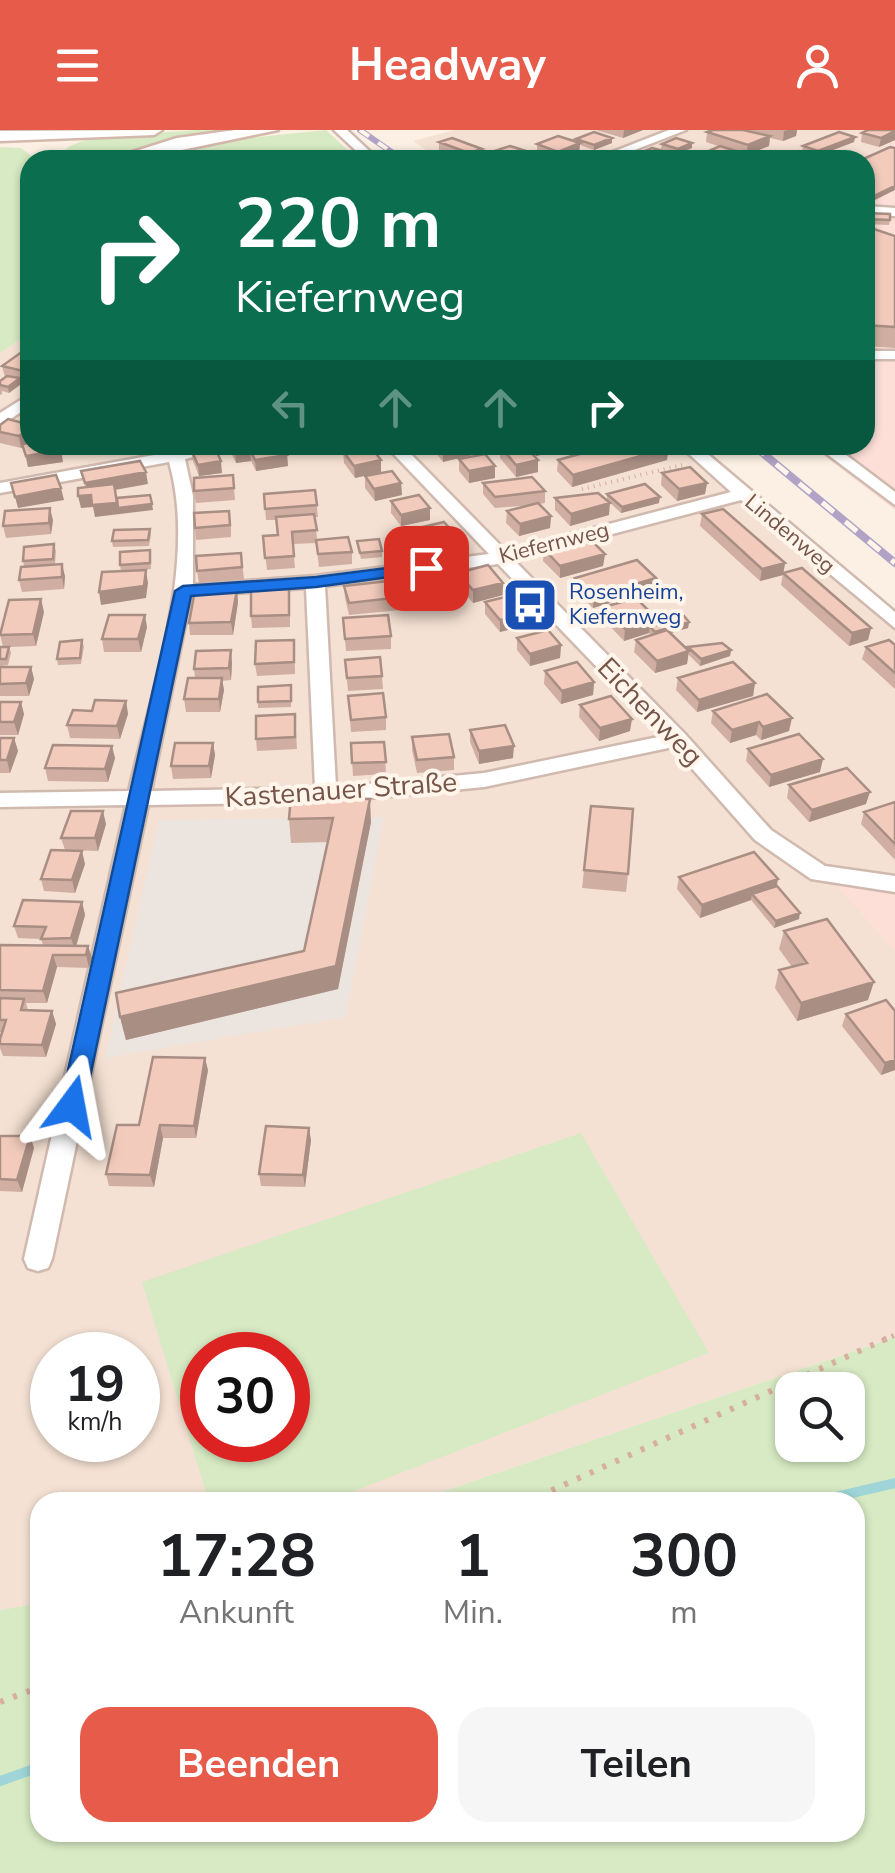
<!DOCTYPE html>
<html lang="de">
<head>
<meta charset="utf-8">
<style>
  :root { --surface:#fff; --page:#f6f6f6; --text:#202124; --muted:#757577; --accent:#e65b49 }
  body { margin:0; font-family:"Nunito Sans",sans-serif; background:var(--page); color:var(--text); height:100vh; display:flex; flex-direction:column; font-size:38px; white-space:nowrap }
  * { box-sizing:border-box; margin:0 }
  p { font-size:32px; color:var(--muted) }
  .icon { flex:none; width:55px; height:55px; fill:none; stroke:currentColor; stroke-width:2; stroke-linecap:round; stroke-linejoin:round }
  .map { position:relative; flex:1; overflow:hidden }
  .panel { position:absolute; left:30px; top:1362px; width:835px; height:350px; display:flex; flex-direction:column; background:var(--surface); border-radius:30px; box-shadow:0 2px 8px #0004 }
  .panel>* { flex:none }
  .top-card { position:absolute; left:20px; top:20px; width:855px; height:305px; border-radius:30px; box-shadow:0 2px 8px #0004; background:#0b6e4f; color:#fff; overflow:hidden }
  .fabs { position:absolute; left:775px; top:1242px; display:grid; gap:20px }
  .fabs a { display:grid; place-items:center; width:90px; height:90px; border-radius:20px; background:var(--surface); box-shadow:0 2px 8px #0004; font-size:50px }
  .speed { position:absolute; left:30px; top:1202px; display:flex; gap:20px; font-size:50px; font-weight:700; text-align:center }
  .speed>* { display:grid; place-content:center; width:130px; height:130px; border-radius:50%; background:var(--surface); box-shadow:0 2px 8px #0004; line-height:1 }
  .speed small { font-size:25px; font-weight:400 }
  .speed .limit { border:15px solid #d22; background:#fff; color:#111 }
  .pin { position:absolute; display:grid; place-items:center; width:85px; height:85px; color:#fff; margin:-42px; border-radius:20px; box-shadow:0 5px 15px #0006 }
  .me { position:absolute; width:110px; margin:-55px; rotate:13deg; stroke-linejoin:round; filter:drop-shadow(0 0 8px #0008) }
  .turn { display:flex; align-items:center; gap:35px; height:210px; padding:0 50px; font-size:45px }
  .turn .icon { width:130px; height:130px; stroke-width:2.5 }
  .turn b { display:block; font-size:70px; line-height:85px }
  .lanes { display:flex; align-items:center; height:95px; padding:0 50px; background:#0003; justify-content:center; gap:50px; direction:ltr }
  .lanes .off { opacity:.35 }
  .eta { display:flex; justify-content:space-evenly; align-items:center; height:170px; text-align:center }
  .eta b { font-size:60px; font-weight:700; line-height:70px }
  .primary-button { display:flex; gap:20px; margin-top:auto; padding:20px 50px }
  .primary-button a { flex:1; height:115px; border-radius:30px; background:var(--accent); color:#fff; font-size:40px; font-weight:700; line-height:115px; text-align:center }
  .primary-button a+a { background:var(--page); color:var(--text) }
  header { display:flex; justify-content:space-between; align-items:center; height:130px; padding:0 50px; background:var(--accent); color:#fff; font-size:45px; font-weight:700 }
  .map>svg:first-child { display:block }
  .residential { fill:#f4e1d3; fill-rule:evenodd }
  .commercial { fill:#fddfd8 }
  .industrial { fill:#ece4df }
  .green { fill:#d7eac3; fill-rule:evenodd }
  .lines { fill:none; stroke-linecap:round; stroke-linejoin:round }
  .stream { stroke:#9fd5d8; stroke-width:10 }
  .street-casing { stroke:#d0b9ae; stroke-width:5 }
  .secondary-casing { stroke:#d3b8ab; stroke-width:5 }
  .path-far3 { stroke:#d7ae9f; stroke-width:2.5; stroke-dasharray:1 4; stroke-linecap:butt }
  .path-far2 { stroke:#d7ae9f; stroke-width:4; stroke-dasharray:1 5; stroke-linecap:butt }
  .path-far1 { stroke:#d7ae9f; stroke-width:5; stroke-dasharray:2.5 8; stroke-linecap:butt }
  .path { stroke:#d7ae9f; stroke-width:6; stroke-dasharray:4 10; stroke-linecap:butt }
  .street { fill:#fff; fill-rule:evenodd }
  .secondary { fill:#fff; fill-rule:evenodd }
  .rail-far1-casing { stroke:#b2a3c6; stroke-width:6 }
  .rail-casing { stroke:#b2a3c6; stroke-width:8 }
  .rail-far1 { stroke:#fff5eb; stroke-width:4; stroke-dasharray:11; stroke-linecap:butt }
  .rail { stroke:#fff5eb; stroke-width:5; stroke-dasharray:15; stroke-linecap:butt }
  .wall { fill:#d0afa2 }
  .shaded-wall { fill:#a98e84 }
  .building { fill:#f2cbbc; stroke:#a98e84; stroke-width:2.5 }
  .route { fill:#1a73e8; stroke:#114b97; stroke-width:2.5 }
  .labels { text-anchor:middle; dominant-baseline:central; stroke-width:8; stroke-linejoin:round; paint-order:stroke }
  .far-street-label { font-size:22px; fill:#75544a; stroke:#fff5eb }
  .far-transit-label { font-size:22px; fill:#164399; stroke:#fff5eb; text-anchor:start }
  .street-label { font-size:28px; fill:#75544a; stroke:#fff5eb }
</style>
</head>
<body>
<header><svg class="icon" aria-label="menu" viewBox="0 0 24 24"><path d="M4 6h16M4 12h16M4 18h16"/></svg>Headway<svg class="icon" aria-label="person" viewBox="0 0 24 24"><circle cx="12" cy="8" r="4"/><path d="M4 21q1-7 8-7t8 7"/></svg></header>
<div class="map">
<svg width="895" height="1743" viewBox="0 0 895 1743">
  <rect width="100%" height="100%" fill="#fcf0e4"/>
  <path class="residential" d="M455 0H895V13L858 30H806L781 22 760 30H441L413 11Z
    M30 203V315H686L895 497V758L836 754 895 821V1207L412 1372H40V1473L0 1480V223ZM52 1225H138V1310H52ZM202 1225H288V1310H202Z"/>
  <path class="commercial" d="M895 13V380L810 315H865V30H858Z
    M835 754 895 758V821Z"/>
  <path class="industrial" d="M384 687 346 887 105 928 159 690Z"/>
  <path class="green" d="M195 0H254C224 4 194 6 166 12 129 19 102 34 64 21 83 1 165 4 195 0Z
    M326 0 353 25 326 30H133L181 15Z
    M0 17 21 18 37 30H30V203L0 223Z
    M581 1003 709 1223 326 1372H209L142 1152ZM202 1225H288V1310H202Z
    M895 1207V1743H0V1480L40 1473V1702H855V1372H412ZM848 1260V1315H792V1260Z"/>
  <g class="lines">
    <path class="stream" d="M813 1372 895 1353
      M0 1651 40 1637"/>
    <g class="street-casing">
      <path id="street" d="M334 0H347L379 30H366Z
        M669 0H686L609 30H592Z
        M865 76 895 78V86L865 84Z
        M865 221H895V229H865Z
        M30 264V276L0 296V283Z
        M161 315H177L180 320 243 315 185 329 193 366V455L315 446 489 424 385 315H402L506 421 731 362 679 315H697L895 482V498L741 370 514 430 685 604 771 700 825 736 895 746V762L811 749 755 710 673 617 484 657 326 672 148 675 52 1129 48 1138 38 1141 28 1138 24 1129 126 675 0 677V663L129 661C151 562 198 432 169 332L0 363V353L165 323ZM498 434 663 606 484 643 336 657 325 456ZM306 458 315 658 151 661 191 466Z
        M815 315H833L895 362V375Z"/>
    </g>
    <g class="secondary-casing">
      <path id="secondary" d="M162 0 154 5 0 11V1Z
        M235 0H278L134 30H107L177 8Z"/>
    </g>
    <path class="path-far3" d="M35 27 51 25"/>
    <path class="path-far2" d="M582 359 682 335"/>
    <path class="path-far1" d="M882 1211 895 1205"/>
    <path class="path" d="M526 1372 888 1208
      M0 1572 40 1557"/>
    <use href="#street" class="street"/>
    <use href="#secondary" class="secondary"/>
    <g class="rail-far1-casing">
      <path id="rail-far1" d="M360 0 403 30"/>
    </g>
    <g class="rail-casing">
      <path id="rail" d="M753 315 895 433"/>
    </g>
    <use href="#rail-far1" class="rail-far1"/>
    <use href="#rail" class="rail"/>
  </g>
  <path class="wall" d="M596 0H643L623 8Z
    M713 0H797L796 6 783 11 770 8 769 16 746 25 742 23 741 30H701L702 24 721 17 706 12 707 2Z
    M862 3 895 10 879 17 861 12Z
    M855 7 854 12 817 26 802 21 803 16Z
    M576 9 612 13 594 20 580 15 579 23 561 30H554L537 24V14L575 12Z
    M439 12 482 29 461 30 439 21Z
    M692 13V18L677 24 661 19 662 14Z
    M485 24 523 30H485Z
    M635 25 697 30H634Z
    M865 83 890 90 889 95 865 94Z
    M865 96 895 106V218L865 216Z
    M30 223V249L25 252 20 251 21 254 9 263 2 261V264L0 265V251L5 247 2 236Z
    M0 295 30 311 27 314 63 332 28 337 23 317 21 318 0 313Z
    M231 315 287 325 288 336 256 341 251 331 236 333 232 325Z
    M334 315H360V318L381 330V342L355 348 344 333 343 321 339 322Z
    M432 315H493L473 319 443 332 432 318Z
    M525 315H568V319L536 326Z
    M500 316 538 330V342L516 347 500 328Z
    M191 319 222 343 199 346 193 331Z
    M459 329 495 348 469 353 459 341Z
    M558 330H667L572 357 557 341Z
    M662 343 707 353 705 364 677 371 661 355Z
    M233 345 235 370 196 373 194 361Z
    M365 346 401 353 402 365 375 371 365 358Z
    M483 353 545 361V373L539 374 551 386 550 398 519 406 506 393 507 381 533 375 495 378 483 364Z
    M315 360 318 387H315L317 410 352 422V434L319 437 316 413 293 414 295 438 267 440 263 406 277 405 276 390H266L264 364Z
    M607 364 659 373 621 383 607 370Z
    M555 368 609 385 570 396 555 380Z
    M391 371 430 390 401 396 391 383Z
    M702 384 785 433 783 445 760 451 700 396Z
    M53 390 51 404 6 408 3 396Z
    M231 393V407L196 410 195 398Z
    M150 399 151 405 149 416 113 417 112 411Z
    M414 399 457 407V419L407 431 395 416V410L414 405Z
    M357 411 382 421V427L361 429Z
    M54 414 56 421 55 434 65 446 64 459 22 462 19 450 24 436 23 431Z
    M544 419 605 424 603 436 560 448 543 431Z
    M150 420 151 439 121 441 120 435Z
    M241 423 244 449 199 453 197 441Z
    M458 443 503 465 473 473 458 455Z
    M783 443 871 498 868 510 849 516 781 455Z
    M575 448 655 460 593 478 574 460Z
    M344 456 411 466V479L349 485 345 468Z
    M237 460 238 472 233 505H190L189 493Z
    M290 471V497L252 498 251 486Z
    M485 472 528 483V495L500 502 485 484Z
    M604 477 657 495 689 492 688 498 670 503 688 520V517L731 520 730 526 700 536 688 524 687 534 655 543 634 522 636 510 651 505 649 503 624 511 603 489Z
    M44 482 36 516 9 517 11 523 8 535 0 536V517H3L0 504Z
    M343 488 391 506V519L346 521Z
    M147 497 141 522H104L102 509Z
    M517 508 561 515 560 528 530 536 517 520Z
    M82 510 84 517 81 534 58 535 57 529Z
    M294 510 295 544 257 546 255 534Z
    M895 515V559L862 529 866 517Z
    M345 530 382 546 383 559 348 561Z
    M232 533 231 550 222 551 224 560 220 582H186L184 569 195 548 194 539Z
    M0 537H31L34 549 29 566H0Z
    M545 541 594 552 593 565 561 574 544 554Z
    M678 548 755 553 753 566 697 582 676 560Z
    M291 555V577L258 578V572Z
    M348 566 386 587V600L351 602Z
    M126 571 128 584 120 609 70 608 67 595 92 581Z
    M0 572 24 584 18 605H0Z
    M580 575 630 601 599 611 579 587Z
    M713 581 789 601 761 610 756 605 730 613 711 593Z
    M295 584 297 619 257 621 256 609Z
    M470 600 513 628 479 634 470 612Z
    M412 607 454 627V640L417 643 412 620Z
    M0 608H14L18 621 10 643H0Z
    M384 612 386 644 353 646 351 613Z
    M213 613 215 625 211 648 173 649 171 636Z
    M748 619 820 642 769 657 746 631Z
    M115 628 108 652 48 651 45 638Z
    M789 655 866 674 809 692 787 668Z
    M291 666 371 692 338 859 126 910 120 887 304 821 328 712 291 713 289 689Z
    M895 672V730L861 694 864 682Z
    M591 676 628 744 626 762 582 758Z
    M106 694 98 721 65 720 61 708Z
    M85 734 75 763 44 761 41 749Z
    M679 747 778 749 777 756 799 789 774 798 751 770 700 788 677 759Z
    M82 772 85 785 76 816H88L92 828 89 838 57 837 47 873H26L28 880 52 881 56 894 46 927 3 926 0 918V909L2 902H0V815H43L41 809 18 808 14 796Z
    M784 801 868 870 797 891 775 858 779 840 792 837 779 819Z
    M895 881V940L881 945 842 896 846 884Z
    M208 940 196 1008H163L154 1057 109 1056 106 1044 139 995Z
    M0 1006H30L34 1018 22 1062 0 1061Z
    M311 1010 305 1057 261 1056 259 1044Z"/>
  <path class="shaded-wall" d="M624 0H643L623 8Z
    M788 0H797L796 6 783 11 784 1Z
    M895 1V10L879 17 881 8Z
    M770 6 769 16 746 25 748 15Z
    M855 7 854 12 817 26 818 21Z
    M612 8V13L594 20V15Z
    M580 13 579 23 558 30V22Z
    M692 13V18L677 24 678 19Z
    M482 19V29L469 30V23Z
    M523 20V30H498V29Z
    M742 23 741 30H725Z
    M895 56V60L867 74 868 69Z
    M30 236V249L25 252 23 241Z
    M20 248 21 254 9 263 8 257Z
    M30 298V311L21 318 19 306Z
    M343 315H360V318L339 322V316Z
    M467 315H493L473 319V325L443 332V320Z
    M559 315H568V319L536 326V320Z
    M669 318 667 330 572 357 573 345Z
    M250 319 251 331 236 333 235 322Z
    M61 320 63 332 28 337 26 326Z
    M287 325 288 336 256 341 255 330Z
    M381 330V342L355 348 354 336Z
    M538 330V342L516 347V335Z
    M221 331 222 343 199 346 198 335Z
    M495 336V348L469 353V341Z
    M146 342 148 354 87 365 85 353Z
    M401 353 402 365 375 371 374 359Z
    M707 353 705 364 677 371 679 359Z
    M61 358 64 370 18 378 15 367Z
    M91 365 117 373 152 374 153 380 95 387 93 377 81 378 78 366Z
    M660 367 659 373 621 383 622 377Z
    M610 373 609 385 570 396 571 384Z
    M50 378 53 390 51 404 49 393Z
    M430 378V390L401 396V385Z
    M551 386 550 398 519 406 520 394Z
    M457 407V419L407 431V425L426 421V415Z
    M605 424 603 436 560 448V436Z
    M785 433 783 445 760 451 762 439Z
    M62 434 65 446 64 459 62 447Z
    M146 440 148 453 146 468 101 475 99 462Z
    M656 448 655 460 593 478 594 466Z
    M503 453V465L473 473V460Z
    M237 460 238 472 233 505 231 492Z
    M41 469 44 482 36 516 33 504Z
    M528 483V495L500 502V490Z
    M145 485 147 497 141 522 138 509Z
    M657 489 656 501 650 497 649 503 624 511 625 499Z
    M689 492 688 498 654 508 655 502Z
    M871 498 868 510 849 516 852 503Z
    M561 515 560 528 530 536V524Z
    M231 520 232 533 231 550 229 538Z
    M731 520 730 526 700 536 701 529Z
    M689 521 687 534 655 543 657 531Z
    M31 537 34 549 29 566 26 553Z
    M222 548 224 560 220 582 219 569Z
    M594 552 593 565 561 574 562 561Z
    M755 553 753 566 697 582 699 570Z
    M126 571 128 584 120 609 117 596Z
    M21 572 24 584 18 605 14 592Z
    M792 588 789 601 761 610 763 597Z
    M632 589 630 601 599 611 600 598Z
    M759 592 756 605 730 613 732 600Z
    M14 608 18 621 10 643 7 630Z
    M213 613 215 625 211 648 209 636Z
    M112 616 115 628 108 652 105 639Z
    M514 616 513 628 479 634V621Z
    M823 629 820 642 769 657 771 645Z
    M870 662 866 674 809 692 812 680Z
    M370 669 371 692 338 859 126 910 120 887 336 836Z
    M103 681 106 694 98 721 95 708Z
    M82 721 85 734 75 763 72 750Z
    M778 749 775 762 752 764 751 770 700 788 702 775Z
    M82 772 85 785 75 820 71 808Z
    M800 783 799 789 774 798 776 791Z
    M88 816 92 828 89 838 86 825Z
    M53 825 57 837 47 873 43 861Z
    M874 852 868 870 797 891 801 873Z
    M52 881 56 894 46 927 42 915Z
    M205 928 208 940 196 1008 194 996Z
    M895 930V940L881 945 885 933Z
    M160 995 163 1008 154 1057 150 1045Z
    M309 998 311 1010 305 1057 303 1045Z
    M30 1006 34 1018 22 1062 17 1050Z"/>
  <path class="building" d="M713 0H743L770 6 748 15 707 2Z
    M868 0H895V1L881 8 862 3Z
    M594 2 612 8 594 15 576 9Z
    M839 2 855 7 818 21 803 16Z
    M558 6 580 13 558 22 537 14Z
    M452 8 482 19 469 23 439 12Z
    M676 8 692 13 678 19 662 14Z
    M510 16 523 20 498 29 485 24Z
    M720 16 742 23 725 30 702 24Z
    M890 17 895 18V56L868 69 865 68V30H861Z
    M652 18 697 30H654L635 25Z
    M604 25 619 30H591Z
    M865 83 890 84V90L865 89Z
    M865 96 895 106V197L865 195Z
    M23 221 30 223V236L23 241 2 236Z
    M7 246 20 248 8 257 0 255V251Z
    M8 289 30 295V298L19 306 0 302V295Z
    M30 313V315H59L61 320 26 326 22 314Z
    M232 315H282L287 325 255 330 250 319 235 322Z
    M439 315H467L443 320Z
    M506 315H524L538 330 516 335 500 316Z
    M531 315H559L536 320Z
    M612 315H666L669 318 573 345 558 330Z
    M214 316 221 331 198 335 191 319Z
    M370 316 381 330 354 336 343 321Z
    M485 324 495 336 469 341 459 329Z
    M140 331 146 342 85 353 81 341Z
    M690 337 707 353 679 359 662 343Z
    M392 341 401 353 374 359 365 346Z
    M56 345 61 358 15 367 11 353Z
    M233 345 234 358 194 361V348Z
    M532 347 545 361 495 367 483 353Z
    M114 354 117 373 92 375 91 365 78 366V358Z
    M645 354 660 367 622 377 607 364Z
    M315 360 317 375 265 379 264 364Z
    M598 363 610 373 571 384 555 368Z
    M150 365 152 374 118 378 117 368Z
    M419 365 430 378 401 385 391 371Z
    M538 373 551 386 520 394 507 381Z
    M50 378 49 393 3 396 5 381Z
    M723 379 785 433 762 439 702 384Z
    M229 381 230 395 195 398 194 383Z
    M314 384 317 400 292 402 294 426 265 428 263 406 278 405 276 387Z
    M444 392 457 407 426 415 414 399Z
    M150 399 148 410 112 411 114 400Z
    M414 405 426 421 407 425 395 410Z
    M348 407 352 422 318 424 316 410Z
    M588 407 605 424 560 436 544 419Z
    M379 409 382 421 360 423 357 411Z
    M54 414 53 429 23 431 24 417Z
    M150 420V433L120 435V422Z
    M241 423 242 437 197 441 196 426Z
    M637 430 656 448 594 466 575 448Z
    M62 434V447L19 450 21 437Z
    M488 435 503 453 473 460 458 443Z
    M802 438 871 498 852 503 783 443Z
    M146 440 144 456 99 462 102 442Z
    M406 449 411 466 349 473 344 456Z
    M289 459V485L251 486V460Z
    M195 460H237L231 492 189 493Z
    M513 465 528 483 500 490 485 472Z
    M636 468 657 489 625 499 604 477Z
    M41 469 33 504 0 505 9 470Z
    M109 485H145L138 509H102Z
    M388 485 391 506 345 509 343 488Z
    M684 486 689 492 655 502 650 497Z
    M548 500 561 515 530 524 517 508Z
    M667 500 689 521 657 531 636 510Z
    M82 510 80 528 57 529 60 512Z
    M294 510V532L255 534 256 511Z
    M889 510 895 515V543L866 517Z
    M722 513 731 520 701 529 688 517Z
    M0 517H9L6 529H0Z
    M231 520 229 538 194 539 196 521Z
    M380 527 382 546 347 548 345 530Z
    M577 532 594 552 562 561 545 541Z
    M733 532 755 553 699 570 678 548Z
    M0 537H31L26 553 0 554Z
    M188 548H222L219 569H184Z
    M291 555V571L258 572V557Z
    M383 563 386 587 351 590 348 566Z
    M767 564 792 588 763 597 759 592 732 600 713 581Z
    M611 566 632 589 600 598 580 575Z
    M95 570 126 571 117 596 67 595 73 580 92 581Z
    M0 572H21L14 592H0Z
    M295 584V607L256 609V586Z
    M505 595 514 616 479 621 470 600Z
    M449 604 454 627 417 630 412 607Z
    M799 604 823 629 771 645 748 619Z
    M0 608H14L7 630H0Z
    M384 612 386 632 352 633 351 613Z
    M175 613H213L209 636H171Z
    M53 615 112 616 105 639 45 638Z
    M847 638 870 662 812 680 789 655Z
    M291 666 370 669 336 836 120 887 116 863 304 821 333 688 289 689Z
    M895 672V714L864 682Z
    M591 676 633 679 628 744 584 740Z
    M71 681H103L95 708H61Z
    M51 720 82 721 72 750 41 749Z
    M754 722 778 749 702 775 679 747Z
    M777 756 800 783 776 791 752 764Z
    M23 770 82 772 71 808 41 809 46 797 14 796Z
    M827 789 874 852 801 873 779 840 807 833 784 801Z
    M0 815 88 816 86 825H53L43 861 0 860Z
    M0 868 24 869 21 880 52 881 42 915 0 914V909L6 890H0Z
    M886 870 895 881V930L885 933 846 884Z
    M153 927 205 928 194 996 160 995 150 1045 106 1044 117 995H139Z
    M266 996 309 998 303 1045 259 1044Z
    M0 1006H30L17 1050 0 1049Z"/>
  <path class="route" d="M426 433 435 438 432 441 316 457 191 466 84 976 72 986 63 983 60 976 175 461 183 456 316 447Z"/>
  <defs>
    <g id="bus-square" transform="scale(2.875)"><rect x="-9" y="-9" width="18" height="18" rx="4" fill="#1a4fb4" stroke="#fff5eb"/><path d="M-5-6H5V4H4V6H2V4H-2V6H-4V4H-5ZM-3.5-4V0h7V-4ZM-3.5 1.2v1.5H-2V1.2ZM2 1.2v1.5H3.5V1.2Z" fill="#fff"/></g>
  </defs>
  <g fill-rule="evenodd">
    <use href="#bus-square" x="530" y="475"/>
  </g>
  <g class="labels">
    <g class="far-street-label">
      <text transform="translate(790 404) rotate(40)">Lindenweg</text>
      <text transform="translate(554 413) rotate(-14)">Kiefernweg</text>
    </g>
    <g class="far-transit-label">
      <text x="569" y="462">Rosenheim,<tspan x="569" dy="25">Kiefernweg</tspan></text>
    </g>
    <g class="street-label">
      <text transform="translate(650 582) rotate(46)">Eichenweg</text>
      <text transform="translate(341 660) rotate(-4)">Kastenauer Straße</text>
    </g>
  </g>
</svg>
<div class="fabs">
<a><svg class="icon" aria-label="search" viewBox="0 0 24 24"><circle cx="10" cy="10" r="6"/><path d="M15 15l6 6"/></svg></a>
</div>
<div class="speed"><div>19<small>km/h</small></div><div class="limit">30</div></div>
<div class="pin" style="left:426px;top:438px;background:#d93025"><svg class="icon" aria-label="arrive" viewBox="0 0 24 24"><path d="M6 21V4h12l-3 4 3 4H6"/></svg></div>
<svg class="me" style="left:72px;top:976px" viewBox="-20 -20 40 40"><path d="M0-17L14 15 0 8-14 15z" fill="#1a73e8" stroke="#fff" stroke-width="4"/></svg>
<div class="top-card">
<div class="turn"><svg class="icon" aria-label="right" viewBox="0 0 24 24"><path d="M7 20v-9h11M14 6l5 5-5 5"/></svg><div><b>220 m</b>Kiefernweg</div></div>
<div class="lanes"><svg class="icon off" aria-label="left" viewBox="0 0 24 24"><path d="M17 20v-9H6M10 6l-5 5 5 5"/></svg><svg class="icon off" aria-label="ahead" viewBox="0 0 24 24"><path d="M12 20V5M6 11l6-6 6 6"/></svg><svg class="icon off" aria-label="ahead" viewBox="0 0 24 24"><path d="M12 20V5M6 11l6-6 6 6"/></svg><svg class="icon" aria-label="right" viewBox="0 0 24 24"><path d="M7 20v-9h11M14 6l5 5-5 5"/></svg></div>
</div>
<section class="panel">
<div class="eta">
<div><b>17:28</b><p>Ankunft</p></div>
<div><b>1</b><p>Min.</p></div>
<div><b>300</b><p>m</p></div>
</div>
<div class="primary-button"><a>Beenden</a><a>Teilen</a></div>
</section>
</div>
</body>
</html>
